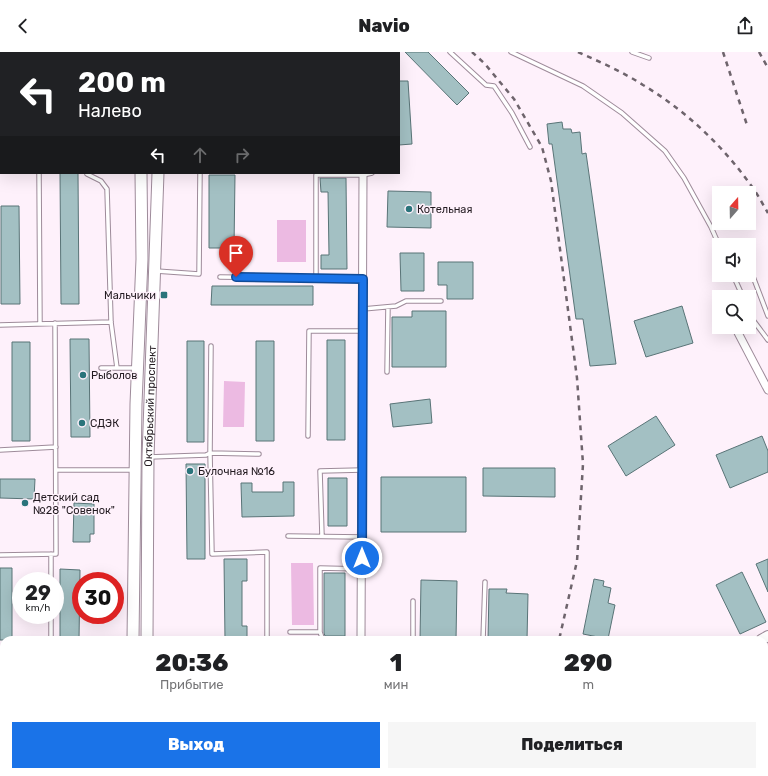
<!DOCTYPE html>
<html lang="ru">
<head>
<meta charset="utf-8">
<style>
  :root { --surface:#fff; --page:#f6f6f6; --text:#202124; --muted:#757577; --accent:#1a73e8 }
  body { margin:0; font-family:Rubik,sans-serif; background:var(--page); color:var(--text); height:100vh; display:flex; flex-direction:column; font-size:15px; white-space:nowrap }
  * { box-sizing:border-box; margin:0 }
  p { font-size:13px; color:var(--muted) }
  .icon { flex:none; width:22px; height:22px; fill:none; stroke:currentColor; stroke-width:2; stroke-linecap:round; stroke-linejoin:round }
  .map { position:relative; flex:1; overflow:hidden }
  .sheet { position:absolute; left:0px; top:584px; width:768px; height:140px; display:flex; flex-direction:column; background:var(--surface); border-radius:12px 12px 0 0; box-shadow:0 4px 16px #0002 }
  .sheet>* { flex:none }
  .guide { position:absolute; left:0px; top:0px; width:400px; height:122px; box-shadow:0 4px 16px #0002; background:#202124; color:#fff; overflow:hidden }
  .needle { width:26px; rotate:20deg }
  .fabs { position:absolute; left:712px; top:134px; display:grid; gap:8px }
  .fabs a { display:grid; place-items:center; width:44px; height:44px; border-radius:0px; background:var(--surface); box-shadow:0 4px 16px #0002; font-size:20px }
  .speed { position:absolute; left:12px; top:520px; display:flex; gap:8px; font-size:20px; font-weight:700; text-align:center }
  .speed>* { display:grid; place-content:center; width:52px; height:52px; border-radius:50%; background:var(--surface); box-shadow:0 4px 16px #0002; line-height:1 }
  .speed small { font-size:10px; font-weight:400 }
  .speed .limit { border:6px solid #d22; background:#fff; color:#111 }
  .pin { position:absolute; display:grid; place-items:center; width:34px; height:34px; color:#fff; margin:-41px -17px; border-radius:50% 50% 50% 0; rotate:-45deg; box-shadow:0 0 4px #0007 }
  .pin .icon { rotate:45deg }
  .me { position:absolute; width:44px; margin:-22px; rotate:0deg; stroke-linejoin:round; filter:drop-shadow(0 0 3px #0008) }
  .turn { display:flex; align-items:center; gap:14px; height:84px; padding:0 12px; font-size:18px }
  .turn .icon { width:52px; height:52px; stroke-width:2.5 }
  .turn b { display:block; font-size:28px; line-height:34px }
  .lanes { display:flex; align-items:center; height:38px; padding:0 12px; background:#0003; justify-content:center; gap:20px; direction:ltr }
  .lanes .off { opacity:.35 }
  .eta { display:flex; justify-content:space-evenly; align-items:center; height:68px; text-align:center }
  .eta b { font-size:24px; font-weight:800; line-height:28px }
  .cta { display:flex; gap:8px; margin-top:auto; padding:8px 12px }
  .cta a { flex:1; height:46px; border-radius:0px; background:var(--accent); color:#fff; font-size:16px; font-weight:800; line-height:46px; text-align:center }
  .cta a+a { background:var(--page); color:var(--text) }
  header { display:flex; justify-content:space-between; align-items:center; height:52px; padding:0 12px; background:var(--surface); font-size:18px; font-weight:800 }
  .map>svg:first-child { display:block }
  .green { fill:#ecbae2 }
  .building { fill:#a3c0c3; stroke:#597477 }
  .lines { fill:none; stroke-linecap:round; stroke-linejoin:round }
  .lane-casing { stroke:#9e8b9a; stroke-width:5.5 }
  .street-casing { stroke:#9e8b9a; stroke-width:9 }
  .secondary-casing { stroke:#9e8b9a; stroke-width:12 }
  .primary-casing { stroke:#9e8b9a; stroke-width:13 }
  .lane { stroke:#fff; stroke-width:3.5 }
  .street { stroke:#fff; stroke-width:7 }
  .secondary { stroke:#fff; stroke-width:10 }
  .primary { stroke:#fff; stroke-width:11 }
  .rail { stroke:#6e646c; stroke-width:2.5; stroke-dasharray:5 5; stroke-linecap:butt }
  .route-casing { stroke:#114b97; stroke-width:10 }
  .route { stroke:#1a73e8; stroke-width:7 }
  .poi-dot { fill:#2a747b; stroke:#fef1fb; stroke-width:1.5 }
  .labels { text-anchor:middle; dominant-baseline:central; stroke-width:3; stroke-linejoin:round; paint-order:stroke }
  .poi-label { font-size:11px; fill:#231b21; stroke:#fef1fb; text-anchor:start }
  .street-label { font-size:11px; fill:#231b21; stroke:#fef1fb }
</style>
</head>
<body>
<header><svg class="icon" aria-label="back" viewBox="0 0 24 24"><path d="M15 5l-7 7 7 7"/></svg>Navio<svg class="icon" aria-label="share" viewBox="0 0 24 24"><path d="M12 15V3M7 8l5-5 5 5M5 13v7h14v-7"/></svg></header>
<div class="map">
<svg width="768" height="724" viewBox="0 0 768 724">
  <rect width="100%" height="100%" fill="#fef1fb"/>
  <path class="green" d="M277 168H306V210H277Z
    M224 329 245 330 244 375H223Z
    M291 511H313L314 573H292Z
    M0 599H4V645H0Z"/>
  <path class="building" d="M405 0H428L469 41 457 53Z
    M399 29H408L412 92 399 93Z
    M562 70 563 77H571L572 81 580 80 582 102 586 101 616 312 590 314 583 267H576L552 92H549L547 72Z
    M60 121H78L79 252H61Z
    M209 123H235L234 196H209Z
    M320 126H346L347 217H321V203H329L328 140H321Z
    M388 139 431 140V176L387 175Z
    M1 154H19L20 252H1Z
    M400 201H424V239H401Z
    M438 210H473V247H447V233H438Z
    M212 234H313V253H211Z
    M682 254 693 291 646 305 634 269Z
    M412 259H446V315H392V265H412Z
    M70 287H89L90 385H71Z
    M327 288H345V388H327Z
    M187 289H204V390H187Z
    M256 289H274V389H256Z
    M12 290H30V389H12Z
    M430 347 432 371 393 375 390 352Z
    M656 364 675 393 626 424 608 394Z
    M762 384 768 399V420L730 436 716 403Z
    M186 412H205V507H187Z
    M483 416H555V445L483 444Z
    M381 425H466V480H381Z
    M328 426H347V474H328Z
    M0 427H35L34 447 0 446Z
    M283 430H294V464L242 465 241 431H252V440H283Z
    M74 451 94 452V482H90V490H73Z
    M224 507H247V529H242V574H247V588H225Z
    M768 507V540L756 512Z
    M0 516H12V588H0Z
    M60 517 80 518 79 588H60Z
    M742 520 766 570 740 582 716 533Z
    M324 521H345V584H325L324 581Z
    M594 527 604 529 603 534 611 536 608 551 615 553 608 587 583 582Z
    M421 528 457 529 456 588H420Z
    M489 537H507L506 541 528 542 527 588H488Z"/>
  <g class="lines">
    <g class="lane-casing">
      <path id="lane" d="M173 0V1
        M450 0 486 33 494 34 512 61 530 95
        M511 0 583 34 622 61 665 99 684 126 711 175 719 193
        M632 0 649 6
        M45 1 46 0
        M101 1V0
        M39 121 40 272
        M87 122 101 129 107 137 111 270 117 316
        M749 214 768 264
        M156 219 199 222 200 121
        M733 223 743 245
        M220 225 363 227
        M316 226V123H363L372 121
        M363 257 396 254 406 249H441
        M749 259 753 268 768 288
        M0 273 111 270
        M211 294 210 401 259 402
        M101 316H137
        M387 320 388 255
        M308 384 309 279H362
        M0 398 56 395
        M149 405 206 403 210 401 212 502 267 500V588
        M56 418H133
        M288 484 362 485
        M322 484 320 419 362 418
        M51 502V529
        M0 503 56 502 55 271
        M51 563V588
        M290 580H320
        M16 587H51
        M323 588 320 580V516L361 517
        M413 588V549
        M483 588 485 530
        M0 657H4
        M454 720V724
        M564 720 565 724
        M215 724V722
        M251 724 252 721"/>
    </g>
    <g class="street-casing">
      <path id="street" d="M0 76 1 75
        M735 275 768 338
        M361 588 363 123
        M362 720V724"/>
    </g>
    <g class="secondary-casing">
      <path id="secondary" d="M761 588 768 584
        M0 705H4"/>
    </g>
    <g class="primary-casing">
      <g id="primary">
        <path d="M135 0V1"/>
        <path d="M154 0V1"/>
        <path d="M133 588 136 352 142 207 141 121"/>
        <path id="s1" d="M147 588 148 405 158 121"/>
        <path d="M147 720V724"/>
        <path d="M134 724V720"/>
      </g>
    </g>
    <use href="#lane" class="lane"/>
    <use href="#street" class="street"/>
    <use href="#secondary" class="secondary"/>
    <use href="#primary" class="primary"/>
    <path class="rail" d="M472 0 485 12 514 47 542 95 551 129 577 326 583 412 577 509 559 588
      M578 0C600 10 623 20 643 33 685 58 722 93 750 132 757 141 762 151 768 161
      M723 0 747 73
      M759 0 768 16
      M540 720V724
      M528 724 529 720"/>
  </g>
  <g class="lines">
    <g class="route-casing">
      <path id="route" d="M236 225 363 227 362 506"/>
    </g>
    <use href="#route" class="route"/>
  </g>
  <g class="poi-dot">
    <circle cx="409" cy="157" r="4"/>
    <rect x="160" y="239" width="8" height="8" rx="2"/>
    <circle cx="83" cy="323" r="4"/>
    <circle cx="82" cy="371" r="4"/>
    <circle cx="190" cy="419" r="4"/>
    <circle cx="25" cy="451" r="4"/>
  </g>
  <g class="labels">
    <g class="poi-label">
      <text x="417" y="157">Котельная</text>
      <text x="156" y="243" text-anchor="end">Мальчики</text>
      <text x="91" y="323">Рыболов</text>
      <text x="90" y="371">СДЭК</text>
      <text x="198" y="419">Булочная №16</text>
      <text x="33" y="445">Детский сад<tspan x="33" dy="13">№28 "Совенок"</tspan></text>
    </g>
    <g class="street-label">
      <text stroke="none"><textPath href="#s1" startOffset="234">Октябрьский проспект</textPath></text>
    </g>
  </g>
</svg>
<div class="fabs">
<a><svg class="needle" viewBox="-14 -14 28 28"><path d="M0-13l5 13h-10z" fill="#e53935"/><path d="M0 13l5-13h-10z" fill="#757577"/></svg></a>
<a><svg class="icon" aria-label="sound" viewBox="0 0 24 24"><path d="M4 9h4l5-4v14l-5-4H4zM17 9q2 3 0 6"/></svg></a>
<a><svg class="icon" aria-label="search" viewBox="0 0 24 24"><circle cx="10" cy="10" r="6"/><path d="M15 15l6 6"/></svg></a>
</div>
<div class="speed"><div>29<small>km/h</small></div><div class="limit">30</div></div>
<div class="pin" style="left:236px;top:225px;background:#d93025"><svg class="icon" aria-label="arrive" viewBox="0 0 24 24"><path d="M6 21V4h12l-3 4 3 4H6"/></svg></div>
<svg class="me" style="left:362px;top:506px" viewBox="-20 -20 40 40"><circle r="17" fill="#1a73e8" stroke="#fff" stroke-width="3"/><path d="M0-11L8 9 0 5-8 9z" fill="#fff"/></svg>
<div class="guide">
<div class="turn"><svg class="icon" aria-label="left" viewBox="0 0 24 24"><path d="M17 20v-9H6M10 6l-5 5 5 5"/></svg><div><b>200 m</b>Налево</div></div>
<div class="lanes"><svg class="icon" aria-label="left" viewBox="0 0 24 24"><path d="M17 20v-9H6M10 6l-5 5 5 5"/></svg><svg class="icon off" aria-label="ahead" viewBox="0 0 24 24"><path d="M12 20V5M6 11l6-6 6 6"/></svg><svg class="icon off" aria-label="right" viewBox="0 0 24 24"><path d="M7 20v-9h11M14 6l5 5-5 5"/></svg></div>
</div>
<section class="sheet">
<div class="eta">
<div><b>20:36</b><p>Прибытие</p></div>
<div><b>1</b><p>мин</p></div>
<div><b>290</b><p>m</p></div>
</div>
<div class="cta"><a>Выход</a><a>Поделиться</a></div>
</section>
</div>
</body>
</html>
